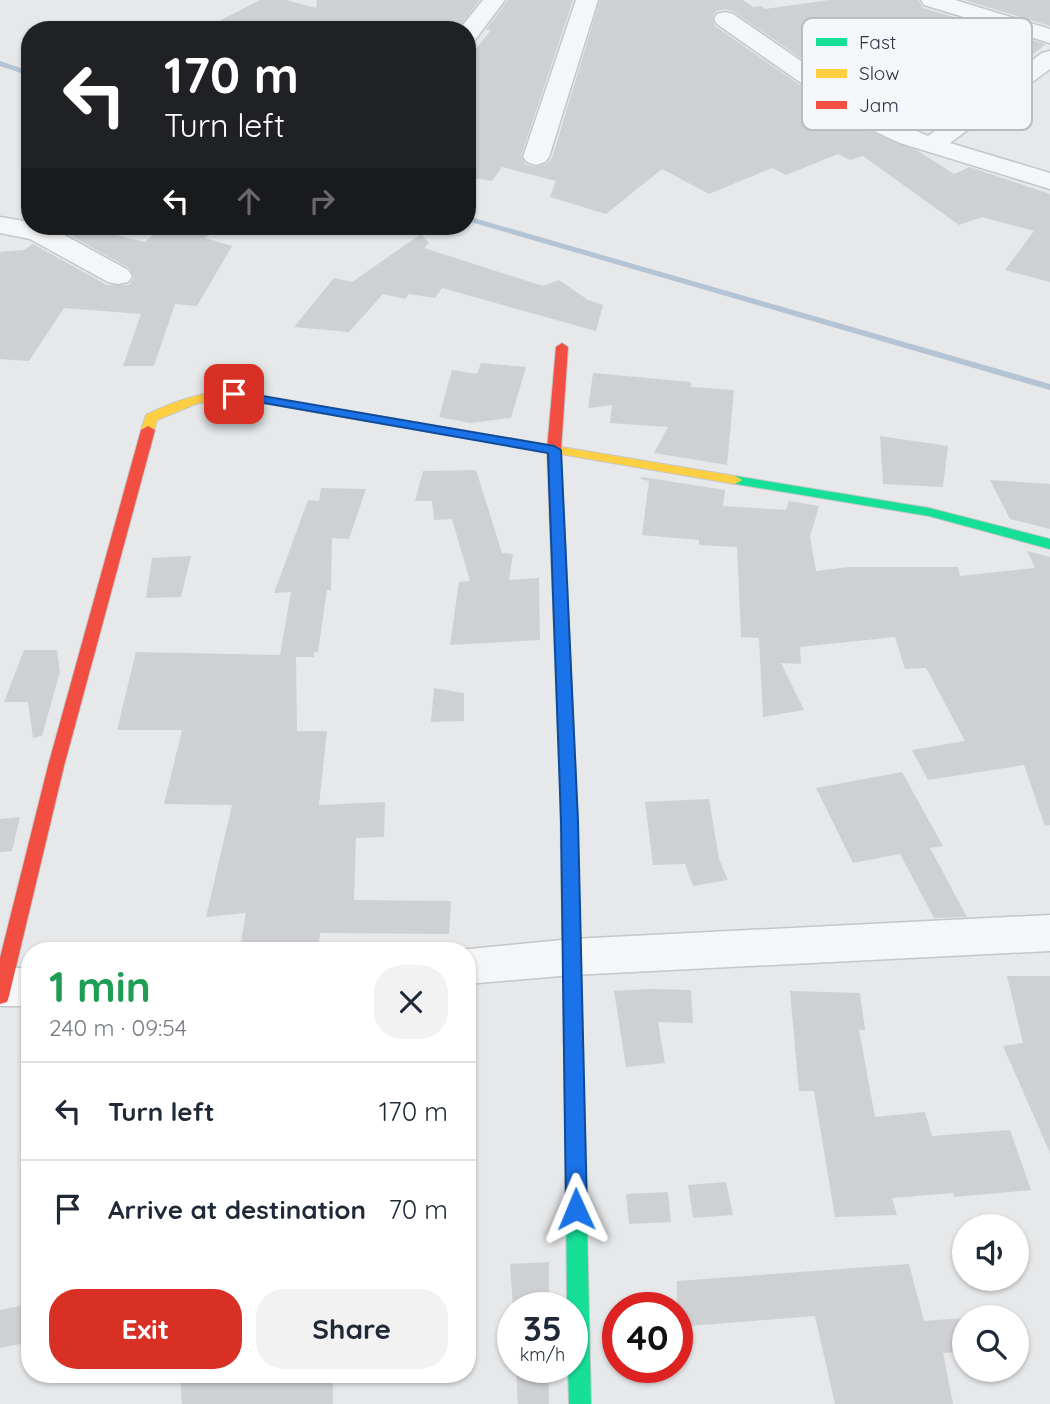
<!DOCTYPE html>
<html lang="en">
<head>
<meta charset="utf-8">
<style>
  :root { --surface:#fff; --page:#f2f2f3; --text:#1f2937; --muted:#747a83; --line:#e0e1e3; --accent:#d93025 }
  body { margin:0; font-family:Quicksand,sans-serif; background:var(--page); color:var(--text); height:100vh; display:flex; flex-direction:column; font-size:26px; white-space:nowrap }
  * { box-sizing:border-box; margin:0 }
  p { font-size:23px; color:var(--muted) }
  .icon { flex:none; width:38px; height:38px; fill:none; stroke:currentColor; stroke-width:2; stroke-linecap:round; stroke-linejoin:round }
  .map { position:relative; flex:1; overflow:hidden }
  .drawer { position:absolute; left:21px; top:942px; width:455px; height:441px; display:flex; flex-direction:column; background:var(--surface); border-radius:28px; box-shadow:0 2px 5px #0004 }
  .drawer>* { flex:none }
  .banner { position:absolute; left:21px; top:21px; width:455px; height:214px; border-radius:28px; box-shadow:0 2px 5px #0004; background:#202124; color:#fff; overflow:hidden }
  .fabs { position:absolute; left:952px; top:1214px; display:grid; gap:14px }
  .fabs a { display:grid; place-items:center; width:77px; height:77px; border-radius:50%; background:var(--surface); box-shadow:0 2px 5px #0004; font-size:35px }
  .speed { position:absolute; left:497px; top:1292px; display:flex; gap:14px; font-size:35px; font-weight:700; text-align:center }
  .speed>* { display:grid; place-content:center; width:91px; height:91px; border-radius:50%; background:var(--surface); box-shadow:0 2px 5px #0004; line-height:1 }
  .speed small { font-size:18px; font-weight:400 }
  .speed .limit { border:10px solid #d22; background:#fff; color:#111 }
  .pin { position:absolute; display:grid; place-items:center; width:60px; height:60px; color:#fff; margin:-30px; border-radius:14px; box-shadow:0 4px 10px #0006 }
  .me { position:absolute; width:77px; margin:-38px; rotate:359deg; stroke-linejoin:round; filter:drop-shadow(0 0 5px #0008) }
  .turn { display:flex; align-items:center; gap:24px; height:147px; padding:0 28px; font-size:32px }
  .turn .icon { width:91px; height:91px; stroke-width:2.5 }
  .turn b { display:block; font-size:49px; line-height:60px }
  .lanes { display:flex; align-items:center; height:66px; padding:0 28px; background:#0003; justify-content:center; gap:35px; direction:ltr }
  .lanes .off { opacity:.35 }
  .round { display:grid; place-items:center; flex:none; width:74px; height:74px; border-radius:28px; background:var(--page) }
  .summary { display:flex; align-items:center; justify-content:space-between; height:119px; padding:0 28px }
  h1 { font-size:42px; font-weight:700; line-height:52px; color:#1e9e55 }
  .button { display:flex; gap:14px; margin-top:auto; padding:14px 28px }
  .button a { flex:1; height:80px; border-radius:28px; background:var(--accent); color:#fff; font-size:28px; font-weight:700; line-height:80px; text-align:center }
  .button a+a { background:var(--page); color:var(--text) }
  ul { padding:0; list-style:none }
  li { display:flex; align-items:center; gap:21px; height:98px; padding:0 28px; border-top:2px solid var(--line) }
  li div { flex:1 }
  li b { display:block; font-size:26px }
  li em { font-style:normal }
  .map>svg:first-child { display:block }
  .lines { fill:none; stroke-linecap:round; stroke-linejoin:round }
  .stream { fill:#b4c4d5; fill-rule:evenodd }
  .building { fill:#ced0d3 }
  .street-casing { stroke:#c4c6c8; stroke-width:3 }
  .fast-casing { stroke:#c4c6c8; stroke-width:2 }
  .slow-casing { stroke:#c4c6c8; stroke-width:2 }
  .jam-casing { stroke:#c4c6c8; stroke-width:2 }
  .street { fill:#f5f6f7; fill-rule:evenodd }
  .fast { fill:#16e098; fill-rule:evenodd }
  .slow { fill:#ffcf43; fill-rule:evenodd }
  .jam { fill:#f24e42; fill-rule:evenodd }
  .route { fill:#1a73e8; stroke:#114b97; stroke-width:2 }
  .key { fill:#f4f6f9; stroke:#b8bcc3; stroke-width:2 }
  .key-label { font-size:19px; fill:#2b3445 }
</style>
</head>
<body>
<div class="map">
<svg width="1050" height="1404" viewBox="0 0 1050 1404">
  <rect width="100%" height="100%" fill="#e6e8ea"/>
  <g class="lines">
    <path class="stream" d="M0 61 30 71V76L0 66Z
      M467 216 1050 384V390L467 221Z"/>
  </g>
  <path class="building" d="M260 0H286L316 8 317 0H480L457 30H389L358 22 357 30H202Z
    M508 0H573L521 156 525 164 535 167 546 164 552 158 600 0H743L753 7 762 6 765 9 829 0H918L923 8 1046 44 1003 78 945 106 952 109 914 127 880 113 734 12 726 9 716 11 712 18 715 26 860 127 918 151 954 174 970 167 1050 194V282L1005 270 1034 231 982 217 959 225 863 156 850 160 838 154 786 175 772 168 709 194 662 169 606 214 550 197 556 181 502 167 492 181 467 177V60L491 30H486Z
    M964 0H1050V26Z
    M57 226H79L145 242 162 226H220L205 238 232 246 197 306 175 304 154 366H123L141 314 64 308 29 361 0 359V252L24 250 33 244 107 285H129L134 277 129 268 55 227Z
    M421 234 429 243 424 248 543 286 559 280 588 300 603 305 596 331 442 288 435 298 409 294 405 299 383 294 349 332 294 327 334 278 352 282Z
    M481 363 526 367 511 418 470 423 439 417 452 370 477 374Z
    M593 373 691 382V387L734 390 727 465 654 453 668 427 610 423 612 405 588 408Z
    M880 436 948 446 943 487 883 484Z
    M476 470 502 553 513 554 509 580 539 578 540 640 450 645 459 582 470 581 452 519 434 520 432 501H415L423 471Z
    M642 477 725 490 723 506 786 510 789 501 819 506 810 537 816 571 850 567H958L960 576 1035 568 1027 551 1050 557V825L1045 826 1024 765 928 780 912 750 965 741 926 668 905 669 895 637 800 647 801 664 781 663 804 710 763 717 759 638 741 637 737 547 699 545V540L642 535 649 481 640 479Z
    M990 480 1050 484V529L1010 519Z
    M321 488 366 489 349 539 332 538 331 590H327L318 652H314V657H296L297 731H327L319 805 385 802 384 837 356 838 354 900 451 901 449 934 320 933 318 950 240 947 246 913 206 917 232 805 164 804 182 730H117L136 652 280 655 291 592 274 593 308 500 319 501Z
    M191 556 181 597 146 598 152 558Z
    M24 650H57L60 672 42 736 33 738 28 702H4Z
    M434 688 464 693V721L431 722Z
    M902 772 943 846 930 848 967 917 934 918 900 854 853 863 816 788Z
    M709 799 719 859 728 880 693 886 685 864 653 865 645 802Z
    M20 817 12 851 0 852V819Z
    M1007 976H1050V1153L1003 1046 1023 1043Z
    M649 989 691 990 693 1023 658 1022 665 1063 626 1067 614 991Z
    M790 991 860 993 865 1030H859L875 1117 925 1112 932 1136 1010 1130 1031 1190 954 1197 953 1193 892 1198 897 1215 835 1217 814 1091H799Z
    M726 1182 733 1215 693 1218 688 1185Z
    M668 1192 671 1222 629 1224 626 1194Z
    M549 1262V1307H513L510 1264Z
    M909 1264 924 1321 964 1318V1352L943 1353 953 1404H835L815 1316 677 1327V1281Z
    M30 1304V1342L0 1348V1310Z
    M516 1367H549V1404H518Z
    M180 1374H333V1404H182Z"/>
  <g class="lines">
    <g class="street-casing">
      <path id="street" d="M483 0H505L475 40 467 42V30H459Z
        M576 0H598L549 157 545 162 536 165 527 162 523 157Z
        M921 0H955L1050 29V43L924 5Z
        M725 12 733 14 879 115 928 136 1042 53 1050 51V69L950 143 1050 173V189L900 143 861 125 717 24 714 19 717 14Z
        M0 217 30 222V226H48L128 270 132 276 128 282 118 284 108 282 30 239 0 233Z
        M1050 915V951L572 975 467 984V950H459L572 939Z
        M0 968H30V1006H0Z"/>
    </g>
    <g class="fast-casing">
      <path id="fast" d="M735 476 929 508 1050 539V549L929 516 730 483 728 480 730 477Z
        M576 1171 583 1173 586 1180 591 1404H569L568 1367H572V1307H567L566 1180 569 1173Z"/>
    </g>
    <g class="slow-casing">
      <path id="slow" d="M227 391 735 476 742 480 735 484 239 399 198 403 157 420 153 433 148 434 141 430 146 415C172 402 198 393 227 391Z
        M568 778 574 780 576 784 586 1180 583 1187 576 1189 569 1187 566 1180 560 784 562 780Z"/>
    </g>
    <g class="jam-casing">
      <path id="jam" d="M562 343 568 347 561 450 576 784 574 788H562L560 784 547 450 556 347Z
        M148 426 155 430 64 766 9 996 7 1002 0 1004V958L48 766 141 430Z"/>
    </g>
    <use href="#street" class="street"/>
    <use href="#fast" class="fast"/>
    <use href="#slow" class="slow"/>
    <use href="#jam" class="jam"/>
  </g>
  <path class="route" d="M234 391 554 446 561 450 578 821 587 1209 584 1215 576 1218 569 1215 566 1209 561 821 548 453 230 397 228 394Z"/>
  <rect x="802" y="18" width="230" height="112" rx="10" class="key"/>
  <rect x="816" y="38" width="31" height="8" fill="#16e098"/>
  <rect x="816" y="69" width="31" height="9" fill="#ffcf43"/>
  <rect x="816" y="101" width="31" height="8" fill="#f24e42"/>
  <g class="key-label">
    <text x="859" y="49">Fast</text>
    <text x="859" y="80">Slow</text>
    <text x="859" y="112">Jam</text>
  </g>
</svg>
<div class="fabs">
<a><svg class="icon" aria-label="sound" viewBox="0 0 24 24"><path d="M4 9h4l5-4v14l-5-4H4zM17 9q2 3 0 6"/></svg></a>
<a><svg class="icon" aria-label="search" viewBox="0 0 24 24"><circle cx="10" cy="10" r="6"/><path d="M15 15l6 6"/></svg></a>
</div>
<div class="speed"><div>35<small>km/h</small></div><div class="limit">40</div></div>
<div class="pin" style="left:234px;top:394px;background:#d93025"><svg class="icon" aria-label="arrive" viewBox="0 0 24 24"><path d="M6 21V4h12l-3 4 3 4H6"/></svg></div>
<svg class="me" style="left:576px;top:1209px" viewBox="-20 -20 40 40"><path d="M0-17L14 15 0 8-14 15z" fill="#1a73e8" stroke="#fff" stroke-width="4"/></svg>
<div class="banner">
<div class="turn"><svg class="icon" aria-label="left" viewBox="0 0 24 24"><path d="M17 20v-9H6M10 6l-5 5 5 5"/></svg><div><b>170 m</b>Turn left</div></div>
<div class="lanes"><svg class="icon" aria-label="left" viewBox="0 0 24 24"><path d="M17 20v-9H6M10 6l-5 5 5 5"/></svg><svg class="icon off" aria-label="ahead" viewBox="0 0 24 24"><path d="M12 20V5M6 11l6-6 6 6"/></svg><svg class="icon off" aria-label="right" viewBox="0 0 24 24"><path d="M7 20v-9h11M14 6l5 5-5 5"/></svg></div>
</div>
<section class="drawer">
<div class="summary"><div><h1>1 min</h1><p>240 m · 09:54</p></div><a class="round"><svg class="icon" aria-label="close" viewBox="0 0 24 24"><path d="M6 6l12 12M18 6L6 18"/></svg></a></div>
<ul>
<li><svg class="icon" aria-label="left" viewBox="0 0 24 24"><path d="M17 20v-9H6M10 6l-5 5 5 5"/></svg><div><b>Turn left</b></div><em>170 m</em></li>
<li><svg class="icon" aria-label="arrive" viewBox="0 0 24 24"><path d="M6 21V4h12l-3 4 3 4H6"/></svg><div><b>Arrive at destination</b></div><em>70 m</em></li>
</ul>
<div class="button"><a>Exit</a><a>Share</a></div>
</section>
</div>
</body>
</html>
